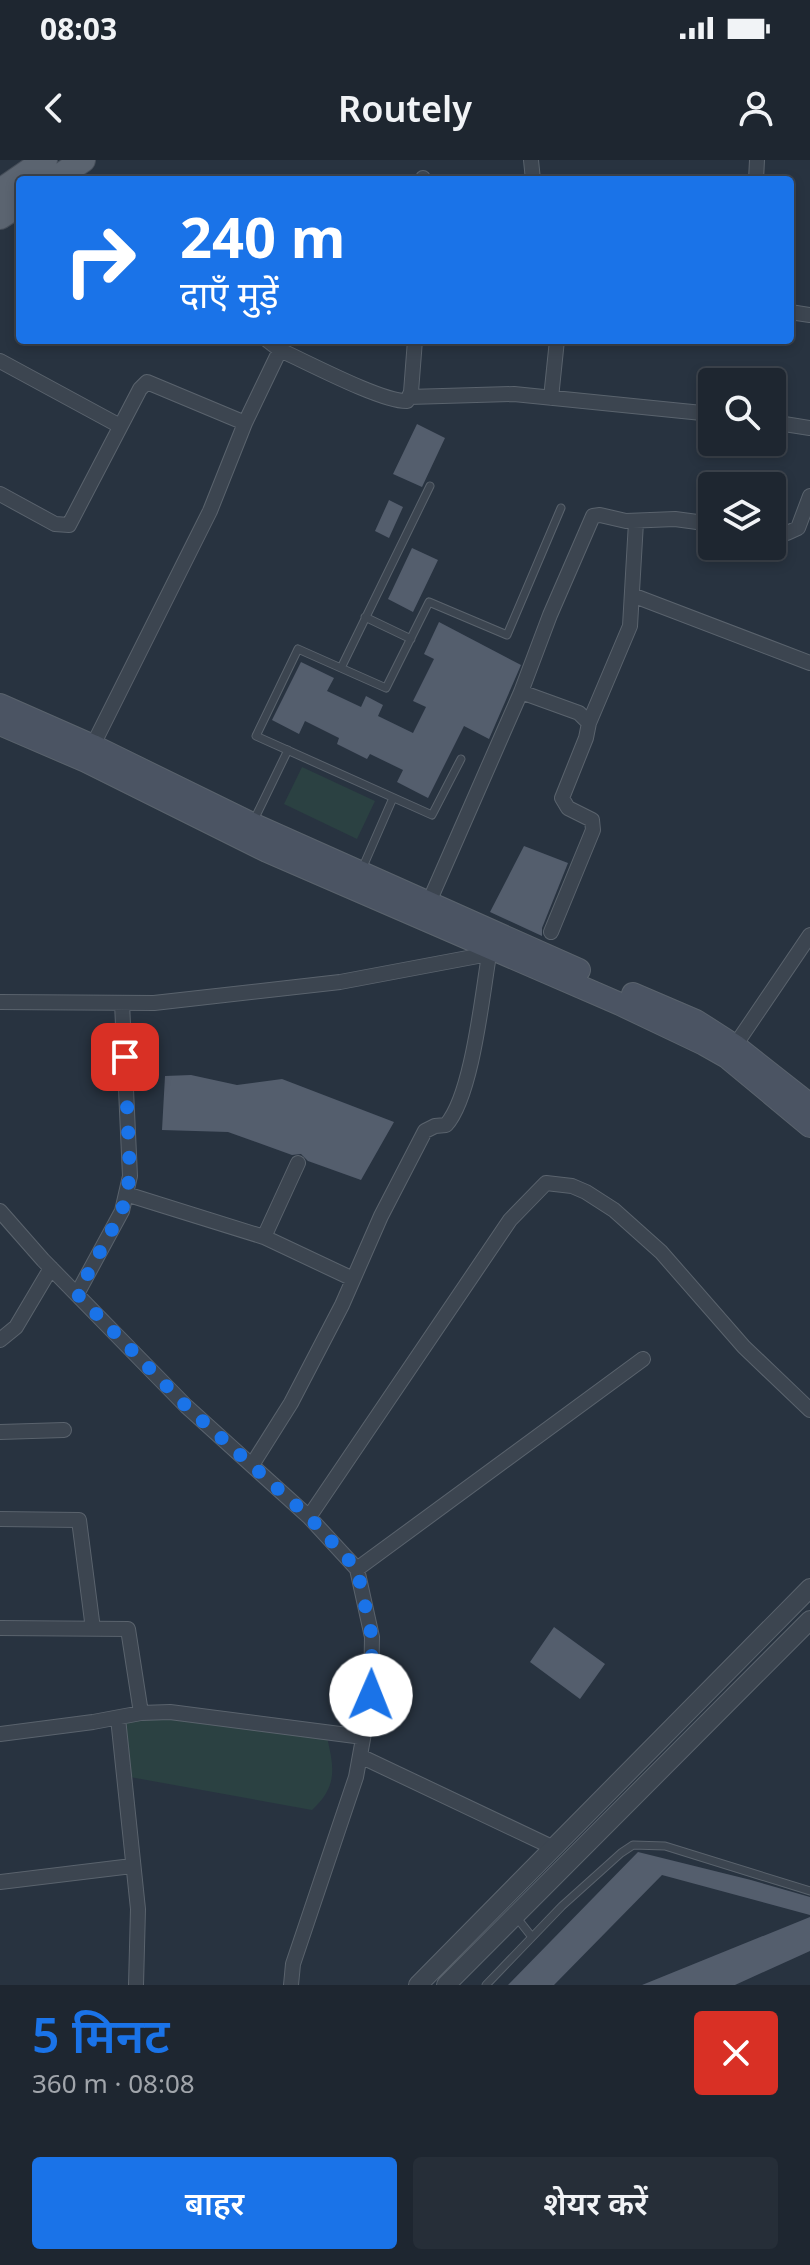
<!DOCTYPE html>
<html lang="hi">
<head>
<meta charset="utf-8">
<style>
  :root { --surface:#1e2630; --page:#262e38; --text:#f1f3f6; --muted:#a1a5ab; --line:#3c434c; --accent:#1a73e8 }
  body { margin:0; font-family:"Noto Sans","Noto Sans Devanagari",sans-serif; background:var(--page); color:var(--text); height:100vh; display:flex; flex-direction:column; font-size:30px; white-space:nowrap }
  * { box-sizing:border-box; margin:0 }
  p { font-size:26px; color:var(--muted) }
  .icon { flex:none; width:44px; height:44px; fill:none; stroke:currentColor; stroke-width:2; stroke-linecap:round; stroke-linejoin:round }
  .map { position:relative; height:1825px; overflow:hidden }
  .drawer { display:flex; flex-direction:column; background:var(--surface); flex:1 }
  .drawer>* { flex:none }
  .banner { position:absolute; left:16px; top:16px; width:778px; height:168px; border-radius:8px; box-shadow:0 4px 12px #0003,0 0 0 2px var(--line); background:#1a73e8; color:#fff; overflow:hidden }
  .tools { position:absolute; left:698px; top:208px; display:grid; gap:16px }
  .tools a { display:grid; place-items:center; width:88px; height:88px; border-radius:8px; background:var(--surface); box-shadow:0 4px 12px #0003,0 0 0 2px var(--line); font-size:40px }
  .pin { position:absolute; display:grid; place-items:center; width:68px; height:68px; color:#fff; margin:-34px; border-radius:16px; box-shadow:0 4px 12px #0006 }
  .me { position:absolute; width:88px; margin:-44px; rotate:1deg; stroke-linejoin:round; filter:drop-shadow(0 0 6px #0008) }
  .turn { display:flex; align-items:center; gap:28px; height:168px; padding:0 32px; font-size:36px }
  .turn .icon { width:104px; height:104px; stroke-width:2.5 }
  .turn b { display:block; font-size:56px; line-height:68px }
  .round { display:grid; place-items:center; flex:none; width:84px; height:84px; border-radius:8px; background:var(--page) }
  .head { display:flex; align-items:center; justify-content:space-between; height:136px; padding:0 32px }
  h1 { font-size:48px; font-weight:600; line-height:60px; color:var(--accent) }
  .action { display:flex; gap:16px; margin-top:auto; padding:16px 32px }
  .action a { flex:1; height:92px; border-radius:8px; background:var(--accent); color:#fff; font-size:32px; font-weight:600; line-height:92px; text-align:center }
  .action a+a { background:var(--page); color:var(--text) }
  .status { display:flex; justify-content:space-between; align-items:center; height:56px; padding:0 40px; background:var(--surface); direction:ltr }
  .status svg { height:22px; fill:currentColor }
  header { display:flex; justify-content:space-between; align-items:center; height:104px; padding:0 32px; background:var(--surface); font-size:36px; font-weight:600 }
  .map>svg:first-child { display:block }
  .green { fill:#2b4142 }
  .building { fill:#545e6d }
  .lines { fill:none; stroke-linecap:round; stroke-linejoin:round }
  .service-casing { stroke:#5a636d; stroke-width:9 }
  .minor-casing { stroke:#5a636d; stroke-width:16 }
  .tertiary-casing { stroke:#5a636d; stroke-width:20 }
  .secondary-casing { stroke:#5a636d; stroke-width:24 }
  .primary-casing { stroke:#464e59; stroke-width:26 }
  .service { stroke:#3c4550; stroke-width:7 }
  .minor { stroke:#3c4550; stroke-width:14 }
  .tertiary { stroke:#3c4550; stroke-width:18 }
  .secondary { stroke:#4b5463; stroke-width:22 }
  .primary { stroke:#5b6470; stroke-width:24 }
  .route { stroke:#1a73e8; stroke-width:14; stroke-dasharray:0 25.2 }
</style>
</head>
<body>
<div class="status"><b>08:03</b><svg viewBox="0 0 49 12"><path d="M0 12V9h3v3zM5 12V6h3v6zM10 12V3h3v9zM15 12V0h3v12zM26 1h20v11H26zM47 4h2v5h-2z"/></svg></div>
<header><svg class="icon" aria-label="back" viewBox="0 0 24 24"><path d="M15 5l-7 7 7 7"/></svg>Routely<svg class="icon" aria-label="person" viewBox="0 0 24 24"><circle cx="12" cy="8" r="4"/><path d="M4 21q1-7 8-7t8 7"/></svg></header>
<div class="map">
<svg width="810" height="1825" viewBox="0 0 810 1825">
  <rect width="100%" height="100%" fill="#283340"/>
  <path class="green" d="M302 607 375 641 357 679 284 644Z
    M141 1553 327 1577C334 1608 338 1626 312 1650L130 1617 126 1562Z"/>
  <path class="building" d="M417 264 445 278 422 327 393 314Z
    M389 340 403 347 389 378 375 371Z
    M412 388 438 400 413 452 388 439Z
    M439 462 521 505 489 579 464 566 428 638 397 622 403 610 370 594 367 599 337 584 339 578 305 561 299 574 272 560 301 502 334 518 327 531 361 547 366 536 383 545 378 556 413 573 426 547 413 541 434 499 424 494Z
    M524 686 568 703 542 768V776L490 752Z
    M191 915 237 925 282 919 394 962 361 1020 308 1001 301 994 292 995 228 972 162 970 165 916Z
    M554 1467 605 1504 580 1539 530 1502Z
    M638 1692 751 1720 810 1737V1755L662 1715 554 1825H508Z
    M810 1757V1791L735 1825H642Z"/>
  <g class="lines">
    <g class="service-casing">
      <path id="service" d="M365 457 411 479
        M341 508 430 326
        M461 599 432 655 256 576 298 489 386 528 429 442 507 475 561 348
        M254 660 288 590
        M362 709 393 638
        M517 1758 532 1777
        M486 1825 562 1746 621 1693 633 1685 665 1686 810 1731"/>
    </g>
    <g class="minor-casing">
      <path id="minor" d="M531 0 533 20
        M423 20V18
        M756 20 757 0
        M790 152 810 155
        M267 180 280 190C307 202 382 242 407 241L411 232 415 180
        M0 201 120 266
        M409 237 514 234 712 254
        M551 238 557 180
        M772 262 810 268
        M0 334 55 364 69 365 140 229 147 222 245 263
        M772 372 787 373 798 368 810 336
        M632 435 810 503
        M521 532 579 553 589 563 586 578 562 638 568 648 592 660 593 670 551 772
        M589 563 630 466 636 362
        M89 593 210 351 245 263 280 190
        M429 742 521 532 550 455 593 356 600 355 626 361 675 359 712 364
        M0 842 154 843 340 822 494 793
        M732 890 810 775
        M126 1034 264 1077 353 1119
        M0 1051 43 1100 186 1246 309 1357 357 1409 372 1477 371 1535 356 1617 293 1804 291 1825
        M264 1077 298 1003
        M77 1134 122 1051 130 1016 122 843
        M0 1180 16 1167 51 1108
        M0 1272 64 1270
        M252 1305 291 1243 342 1145 381 1056 425 971 435 966 446 965C472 936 482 837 489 795
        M309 1357 510 1060 546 1023 572 1026 586 1032 614 1050 661 1092 744 1187 810 1250
        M0 1359 79 1360 93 1469
        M357 1409 643 1199
        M0 1468 128 1469 141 1553
        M118 1558 138 1749 136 1825
        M0 1574 93 1562 141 1553 170 1552 363 1577
        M360 1596 554 1688
        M0 1722 132 1706"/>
    </g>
    <g class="tertiary-casing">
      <path id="tertiary" d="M418 1825 810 1428
        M446 1825 810 1460"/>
    </g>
    <g class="secondary-casing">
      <path id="secondary" d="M0 545 93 586 252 664 579 810
        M0 564 86 601 267 691 620 844 704 884 727 897 810 966
        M633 834 696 861 735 886 810 945"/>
    </g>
    <g class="primary-casing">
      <path id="primary" d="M54 20 83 0
        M0 31 45 0
        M0 57 20 44"/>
    </g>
    <use href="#service" class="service"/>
    <use href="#minor" class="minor"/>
    <use href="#tertiary" class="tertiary"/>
    <use href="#secondary" class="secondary"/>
    <use href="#primary" class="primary"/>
  </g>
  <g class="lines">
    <path class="route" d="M125 897 130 1016 122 1051 77 1134 186 1246 309 1357 357 1409 372 1477 371 1535"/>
  </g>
</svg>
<div class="tools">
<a><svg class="icon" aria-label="search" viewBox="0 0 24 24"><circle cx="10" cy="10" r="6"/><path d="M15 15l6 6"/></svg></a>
<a><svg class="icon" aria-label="layers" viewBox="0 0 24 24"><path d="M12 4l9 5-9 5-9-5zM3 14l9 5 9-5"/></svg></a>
</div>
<div class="pin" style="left:125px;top:897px;background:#d93025"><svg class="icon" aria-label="arrive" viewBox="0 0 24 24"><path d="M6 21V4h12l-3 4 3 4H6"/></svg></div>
<svg class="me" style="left:371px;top:1535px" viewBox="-20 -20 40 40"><circle r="19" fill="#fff"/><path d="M0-13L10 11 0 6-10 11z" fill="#1a73e8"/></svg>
<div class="banner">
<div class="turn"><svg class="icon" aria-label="right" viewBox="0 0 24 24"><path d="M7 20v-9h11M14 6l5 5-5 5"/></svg><div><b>240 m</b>दाएँ मुड़ें</div></div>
</div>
</div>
<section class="drawer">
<div class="head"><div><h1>5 मिनट</h1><p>360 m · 08:08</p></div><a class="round" style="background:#d93025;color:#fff"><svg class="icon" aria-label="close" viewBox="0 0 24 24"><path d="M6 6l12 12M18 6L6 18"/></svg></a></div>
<div class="action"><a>बाहर</a><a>शेयर करें</a></div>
</section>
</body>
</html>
